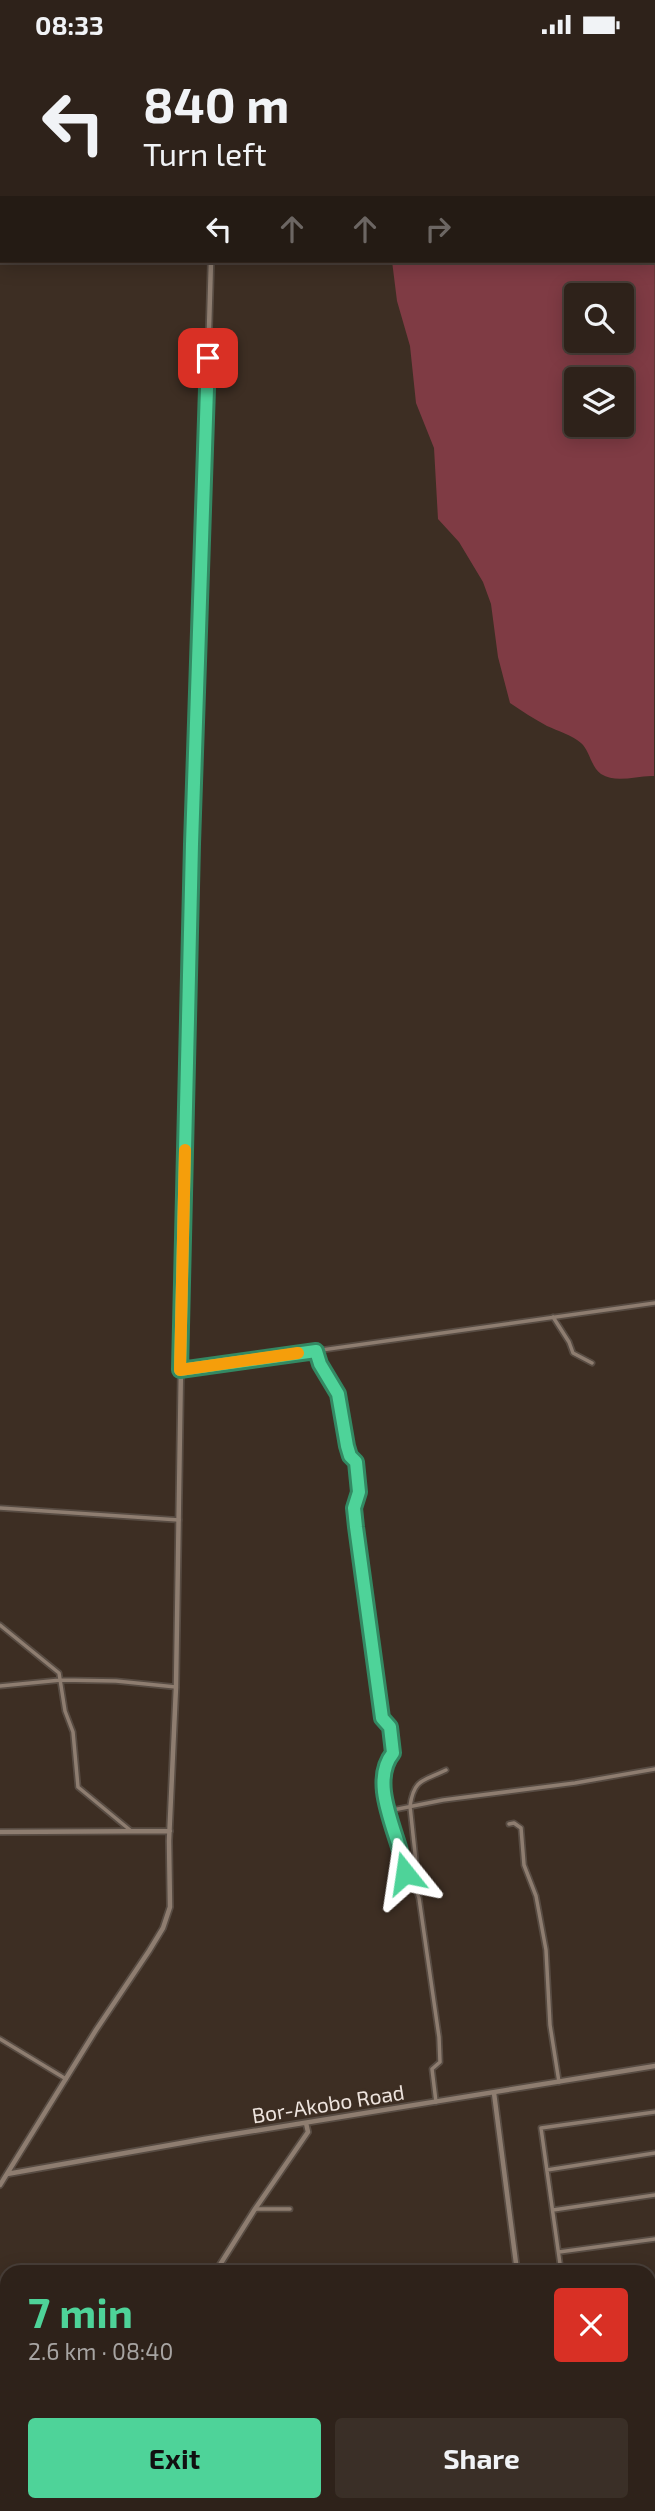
<!DOCTYPE html>
<html lang="en">
<head>
<meta charset="utf-8">
<style>
  :root { --surface:#2e221a; --page:#3a2f27; --text:#f1f3f6; --muted:#a7a4a2; --line:#493f39; --accent:#4ed399 }
  body { margin:0; font-family:"Exo 2",sans-serif; background:var(--page); color:var(--text); height:100vh; display:flex; flex-direction:column; font-size:26px; white-space:nowrap }
  * { box-sizing:border-box; margin:0 }
  p { font-size:23px; color:var(--muted) }
  .icon { flex:none; width:38px; height:38px; fill:none; stroke:currentColor; stroke-width:2; stroke-linecap:round; stroke-linejoin:round }
  .map { position:relative; flex:1; overflow:hidden }
  .sheet { position:absolute; left:0px; top:2216px; width:656px; height:247px; display:flex; flex-direction:column; background:var(--surface); border-radius:21px 21px 0 0; box-shadow:0 4px 18px #0003,0 0 0 2px var(--line) }
  .sheet>* { flex:none }
  .hud { position:absolute; left:0px; top:0px; width:656px; height:214px; box-shadow:0 4px 18px #0003,0 0 0 2px var(--line); background:#2e221a; color:var(--text); overflow:hidden }
  .tools { position:absolute; left:564px; top:234px; display:grid; gap:14px }
  .tools a { display:grid; place-items:center; width:70px; height:70px; border-radius:7px; background:var(--surface); box-shadow:0 4px 18px #0003,0 0 0 2px var(--line); font-size:35px }
  .pin { position:absolute; display:grid; place-items:center; width:60px; height:60px; color:#fff; margin:-30px; border-radius:14px; box-shadow:0 4px 10px #0006 }
  .me { position:absolute; width:77px; margin:-38px; rotate:345deg; stroke-linejoin:round; filter:drop-shadow(0 0 5px #0008) }
  .turn { display:flex; align-items:center; gap:24px; height:147px; padding:0 28px; font-size:32px }
  .turn .icon { width:91px; height:91px; stroke-width:2.5 }
  .turn b { display:block; font-size:49px; line-height:60px }
  .lanes { display:flex; align-items:center; height:66px; padding:0 28px; background:#0003; justify-content:center; gap:35px; direction:ltr }
  .lanes .off { opacity:.35 }
  .round { display:grid; place-items:center; flex:none; width:74px; height:74px; border-radius:7px; background:var(--page) }
  .head { display:flex; align-items:center; justify-content:space-between; height:119px; padding:0 28px }
  h1 { font-size:42px; font-weight:700; line-height:52px; color:var(--accent) }
  .cta { display:flex; gap:14px; margin-top:auto; padding:14px 28px }
  .cta a { flex:1; height:80px; border-radius:7px; background:var(--accent); color:#111; font-size:28px; font-weight:700; line-height:80px; text-align:center }
  .cta a+a { background:var(--page); color:var(--text) }
  .status { display:flex; justify-content:space-between; align-items:center; height:49px; padding:0 35px; background:var(--surface); direction:ltr }
  .status svg { height:19px; fill:currentColor }
  .map>svg:first-child { display:block }
  .green { fill:#7f3b44; fill-rule:evenodd }
  .lines { fill:none; stroke-linecap:round; stroke-linejoin:round }
  .minor-casing { stroke:#584c43; stroke-width:7 }
  .tertiary-casing { stroke:#584c43; stroke-width:8 }
  .minor { stroke:#8e7d70; stroke-width:3.5 }
  .tertiary { stroke:#8e7d70; stroke-width:4.5 }
  .route-casing { stroke:#338963; stroke-width:18 }
  .route { stroke:#4ed399; stroke-width:12 }
  .slow { stroke:#f59e0b; stroke-width:12 }
  .labels { text-anchor:middle; dominant-baseline:central; stroke-width:5; stroke-linejoin:round; paint-order:stroke }
  .street-label { font-size:21px; fill:#eee4de; stroke:#3d2e23 }
</style>
</head>
<body>
<div class="status"><b>08:33</b><svg viewBox="0 0 49 12"><path d="M0 12V9h3v3zM5 12V6h3v6zM10 12V3h3v9zM15 12V0h3v12zM26 1h20v11H26zM47 4h2v5h-2z"/></svg></div>
<div class="map">
<svg width="655" height="2462" viewBox="0 0 655 2462">
  <rect width="100%" height="100%" fill="#3d2e23"/>
  <path class="green" d="M537 0H655L654 727C637 726 617 735 601 725 591 718 590 702 581 694 572 686 558 682 547 677 534 670 522 662 510 654L498 608 491 555 483 533 459 493 438 470 434 399 416 354 410 297 397 252 392 212H654V2H536ZM576 247H621V292H576ZM576 331H621V376H576Z"/>
  <g class="lines">
    <g class="minor-casing">
      <path id="minor" d="M553 1268 569 1293 573 1304 592 1314
        M316 1302 320 1315 338 1345 347 1397 350 1407 356 1413 359 1442 354 1459 356 1478 382 1669 390 1678 393 1704C367 1736 402 1790 405 1824L412 1829 419 1849
        M180 1321 655 1254
        M0 1459 179 1471
        M0 1576 59 1624 65 1662 73 1683 78 1738 130 1781
        M0 1637 61 1631 116 1632 176 1638
        M388 1762 443 1751 575 1734 655 1720
        M509 1775 514 1774 521 1779 524 1816 536 1847 546 1901 550 1976 559 2033
        M419 1842 410 1757C414 1729 424 1732 446 1721
        M419 1849 439 1988 440 2013 432 2020 436 2053
        M0 1990 66 2030
        M547 2121 655 2104
        M255 2160H290
        M553 2161 655 2146
        M559 2203 655 2190
        M543 2222 561 2220
        M561 2222 541 2079 655 2063
        M649 2235 655 2234
        M649 2278 655 2277
        M649 2380 655 2379"/>
    </g>
    <g class="tertiary-casing">
      <path id="tertiary" d="M215 2V0
        M0 1783 170 1782
        M494 2044 517 2222
        M7 2125 204 2090 655 2017
        M0 2136 96 1981 149 1902 163 1879 170 1858 169 1792 176 1638 184 1123 211 212
        M216 2222 255 2160 308 2083 306 2074
        M547 2455V2462
        M65 2462 69 2455"/>
    </g>
    <use href="#minor" class="minor"/>
    <use href="#tertiary" class="tertiary"/>
  </g>
  <g class="lines">
    <g class="route-casing">
      <path id="route" d="M208 309 192 795 180 1321 316 1302 320 1315 338 1345 347 1397 350 1407 356 1413 359 1443 354 1459 356 1478 382 1669 390 1678 393 1704C367 1736 402 1790 405 1824"/>
    </g>
    <use href="#route" class="route"/>
    <path class="slow" d="M185 1101 180 1321 298 1304"/>
  </g>
  <g class="labels">
    <g class="street-label">
      <text transform="translate(328 2054) rotate(-9)">Bor-Akobo Road</text>
    </g>
  </g>
</svg>
<div class="tools">
<a><svg class="icon" aria-label="search" viewBox="0 0 24 24"><circle cx="10" cy="10" r="6"/><path d="M15 15l6 6"/></svg></a>
<a><svg class="icon" aria-label="layers" viewBox="0 0 24 24"><path d="M12 4l9 5-9 5-9-5zM3 14l9 5 9-5"/></svg></a>
</div>
<div class="pin" style="left:208px;top:309px;background:#d93025"><svg class="icon" aria-label="arrive" viewBox="0 0 24 24"><path d="M6 21V4h12l-3 4 3 4H6"/></svg></div>
<svg class="me" style="left:405px;top:1824px" viewBox="-20 -20 40 40"><path d="M0-17L14 15 0 8-14 15z" fill="#4ed399" stroke="#fff" stroke-width="4"/></svg>
<div class="hud">
<div class="turn"><svg class="icon" aria-label="left" viewBox="0 0 24 24"><path d="M17 20v-9H6M10 6l-5 5 5 5"/></svg><div><b>840 m</b>Turn left</div></div>
<div class="lanes"><svg class="icon" aria-label="left" viewBox="0 0 24 24"><path d="M17 20v-9H6M10 6l-5 5 5 5"/></svg><svg class="icon off" aria-label="ahead" viewBox="0 0 24 24"><path d="M12 20V5M6 11l6-6 6 6"/></svg><svg class="icon off" aria-label="ahead" viewBox="0 0 24 24"><path d="M12 20V5M6 11l6-6 6 6"/></svg><svg class="icon off" aria-label="right" viewBox="0 0 24 24"><path d="M7 20v-9h11M14 6l5 5-5 5"/></svg></div>
</div>
<section class="sheet">
<div class="head"><div><h1>7 min</h1><p>2.6 km · 08:40</p></div><a class="round" style="background:#d93025;color:#fff"><svg class="icon" aria-label="close" viewBox="0 0 24 24"><path d="M6 6l12 12M18 6L6 18"/></svg></a></div>
<div class="cta"><a>Exit</a><a>Share</a></div>
</section>
</div>
</body>
</html>
